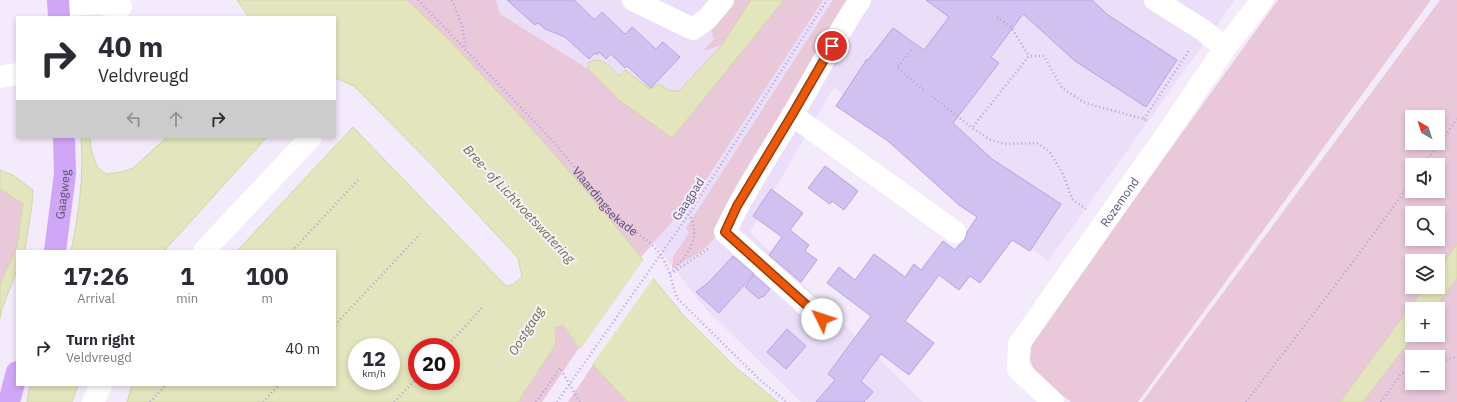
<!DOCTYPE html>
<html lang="en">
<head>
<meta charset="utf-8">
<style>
  :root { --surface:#fff; --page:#f2f2f3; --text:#2b2b33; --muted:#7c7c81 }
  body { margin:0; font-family:"IBM Plex Sans",sans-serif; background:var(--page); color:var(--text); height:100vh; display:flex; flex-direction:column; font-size:15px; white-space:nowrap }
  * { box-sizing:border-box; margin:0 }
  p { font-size:13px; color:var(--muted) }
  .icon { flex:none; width:22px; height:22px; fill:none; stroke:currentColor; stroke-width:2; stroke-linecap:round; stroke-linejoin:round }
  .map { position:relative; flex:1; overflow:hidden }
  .side { position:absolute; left:16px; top:250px; width:320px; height:136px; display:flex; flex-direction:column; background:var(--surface); border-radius:0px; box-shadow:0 2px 6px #0003 }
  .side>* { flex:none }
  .top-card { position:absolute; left:16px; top:16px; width:320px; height:122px; border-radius:0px; box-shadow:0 2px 6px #0003; background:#fff; color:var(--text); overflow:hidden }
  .needle { width:26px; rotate:321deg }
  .buttons { position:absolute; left:1405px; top:110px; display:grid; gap:8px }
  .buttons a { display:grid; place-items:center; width:40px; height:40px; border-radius:0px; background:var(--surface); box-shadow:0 2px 6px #0003; font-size:20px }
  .speed { position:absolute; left:348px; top:338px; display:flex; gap:8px; font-size:20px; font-weight:700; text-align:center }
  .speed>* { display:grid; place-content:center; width:52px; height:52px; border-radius:50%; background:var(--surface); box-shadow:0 2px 6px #0003; line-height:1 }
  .speed small { font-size:10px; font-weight:400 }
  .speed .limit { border:6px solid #d22; background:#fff; color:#111 }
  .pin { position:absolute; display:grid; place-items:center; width:34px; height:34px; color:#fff; margin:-17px; border:2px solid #fff; border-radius:50%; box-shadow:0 1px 4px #0007 }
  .me { position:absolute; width:44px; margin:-22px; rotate:311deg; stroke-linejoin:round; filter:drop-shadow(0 0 3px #0008) }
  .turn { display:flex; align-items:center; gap:14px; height:84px; padding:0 16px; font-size:18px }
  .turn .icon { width:52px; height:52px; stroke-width:2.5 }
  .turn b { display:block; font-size:28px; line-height:34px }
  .lanes { display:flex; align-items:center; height:38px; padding:0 16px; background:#0003; justify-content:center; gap:20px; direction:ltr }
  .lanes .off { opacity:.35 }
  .eta { display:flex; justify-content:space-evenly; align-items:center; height:68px; text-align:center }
  .eta b { font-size:24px; font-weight:800; line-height:28px }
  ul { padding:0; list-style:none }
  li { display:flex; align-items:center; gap:12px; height:60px; padding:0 16px }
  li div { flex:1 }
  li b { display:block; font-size:15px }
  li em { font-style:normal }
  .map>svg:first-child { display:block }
  .residential { fill:#eadef8 }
  .green { fill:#e9c8d9; fill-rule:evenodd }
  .water { fill:#e3e5be; stroke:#d4d6a5; fill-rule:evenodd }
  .pier { fill:#f3eafc }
  .building { fill:#d0c2f0; stroke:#b5a4e2 }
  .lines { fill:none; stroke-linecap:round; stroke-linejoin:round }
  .path { stroke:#b3a5d5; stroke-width:2.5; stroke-dasharray:1 3; stroke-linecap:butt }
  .minor { stroke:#fff; stroke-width:22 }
  .major { stroke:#d0a6f6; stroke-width:22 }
  .route-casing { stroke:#983908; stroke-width:10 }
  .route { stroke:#ea580c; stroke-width:7 }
  .labels { text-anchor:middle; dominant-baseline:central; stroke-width:4; stroke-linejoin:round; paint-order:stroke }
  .street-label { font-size:12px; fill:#584e75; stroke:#f7f0fe }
  .water-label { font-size:13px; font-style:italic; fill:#70723e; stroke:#f7f0fe }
</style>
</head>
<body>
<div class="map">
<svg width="1457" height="402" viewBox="0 0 1457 402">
  <rect width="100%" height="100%" fill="#f3eafc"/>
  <path class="residential" d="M455 0H1235L1048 261 834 87 750 232 923 402H801L706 309 646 232Z"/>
  <path class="green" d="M407 0H496L500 14 588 69 618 99 672 138 784 0H823L698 192 641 257 588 193 524 120Z
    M733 0H751L722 45 703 51 715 38 712 36 713 32 709 29Z
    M833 0H852L720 233 702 251 672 269 673 257 689 233 686 228Z
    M1278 0H1431L1138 402H1071L1037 376 1030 360 1032 341Z
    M1440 0H1457V244L1438 270V261H1412V287H1425L1340 402H1142ZM1412 117H1438V143H1412ZM1412 165H1438V191H1412ZM1412 213H1438V239H1412Z
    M0 182 23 204 17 247 0 289Z
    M1457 278V402H1363L1414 335H1438V309H1434ZM1412 357H1438V383H1412Z
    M563 325 579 348 542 402H518L556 344 555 328Z
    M593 365 628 402H568Z"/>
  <path class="water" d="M237 0H407L452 43 524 120 588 193 641 257 652 277 684 316 734 366 778 402H628L593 365 563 325 555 328 556 344 518 402H127L132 385H335V251H237L353 127 506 286 514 284 522 276 518 258 432 165 354 86 338 79H335V17H249ZM357 347H391V381H357ZM417 347H451V381H417Z
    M751 0H784L672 138 618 99 588 69V63C602 55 609 66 619 76L625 70 650 89 659 84 670 91H679L722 45Z
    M81 137H90L91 149 97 167 106 174 121 172 133 168 167 137H267L164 251H71C79 213 84 175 81 137Z
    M0 170 13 175 33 190 32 205 25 249 24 251H17V270L2 309 0 318V284L17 247 23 204 0 189Z
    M1457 244V278L1434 309H1412V335H1414L1363 402H1340L1425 287H1438V270Z
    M30 385H78L72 402H27Z"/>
  <path class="pier" d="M644 259 654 277 591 366 579 351Z"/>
  <path class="building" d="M507 0H574L595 20 602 12 625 34 632 27 656 49 663 42 680 57 651 88 627 66 625 68 611 54 606 59 599 52 597 55 595 53 589 59 565 37 545 29 538 23 535 25Z
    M926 0H1092L1108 15 1177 60 1146 107 1075 61 1023 14 991 57 999 63 953 123 992 159 1061 204 1030 251 1012 240 980 283 970 276 959 290 939 275 905 321 934 343 909 375 881 354 861 381 873 392 864 402H816L835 380 828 374 871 316 827 283 839 267 855 280 874 254 905 277 914 264 921 270 943 241 955 250 960 244 965 239 967 232 977 217 959 205 888 141 836 106 867 59 868 60 893 28 924 50 949 17Z
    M825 166 858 191 844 210 832 201 830 204 808 188Z
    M771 189 803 213 790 230 809 245 805 251 817 260 801 282 769 255 782 237 753 216Z
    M733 256 754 274 719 313 696 292 708 283Z
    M754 275 770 289 763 297 762 296 759 299 745 287Z
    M787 329 806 346 786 369 767 352Z"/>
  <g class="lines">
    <g class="path">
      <path id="s1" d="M418 0 553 141 615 216 648 241 656 249 664 260 670 274 674 289 677 298 760 380 787 402"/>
      <path d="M452 0 462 25 466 49"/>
      <path d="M997 17 1011 27 1029 56"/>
      <path d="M911 50 897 68 924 90"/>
      <path d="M932 96 972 128"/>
      <path d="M1144 119 1190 49"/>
      <path d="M1424 165 1457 119"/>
      <path d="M1086 209 1072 199 1063 174 1049 151 1037 143 1005 144 991 140 972 128 1029 56H1044L1062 88 1085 103 1144 119 1148 122"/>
      <path d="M292 251 358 180"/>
      <path d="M674 272 709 248"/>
      <path d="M670 274C686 256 703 239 689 214"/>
      <path d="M335 325 420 234"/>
      <path d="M446 347 482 308"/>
      <path d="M1438 362 1457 357"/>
      <path d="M150 402 166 385"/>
      <path d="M263 402 279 385"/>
      <path d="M394 402 417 378"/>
      <path d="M536 402 560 368 580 402"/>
      <path d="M557 402 689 214 827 0"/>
      <path d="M1246 402 1356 258 1412 181"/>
      <path d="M1381 402 1402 373 1412 370"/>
    </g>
    <g class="minor">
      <path d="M633 0 693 29 707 19 723 0"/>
      <path d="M1155 0 1203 30 1225 48"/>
      <path d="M59 6 96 3 121 7"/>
      <path d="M0 77 17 74"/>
      <path d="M792 115 955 232"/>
      <path d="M204 251 311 137"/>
      <path d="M822 319 725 232C744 191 769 154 792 116 815 77 835 37 860 0"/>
      <path d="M93 402 101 385"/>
      <path id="s2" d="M1053 402 1018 369 1019 344 1166 135 1225 48 1262 0"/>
    </g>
    <g class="major">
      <path d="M58 0 59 17"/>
      <path id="s3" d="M55 251 65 174 64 137"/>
      <path d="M9 402 17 372"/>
    </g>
  </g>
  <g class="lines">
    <g class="route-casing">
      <path id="route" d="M822 319 725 232 737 206 792 115 832 46"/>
    </g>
    <use href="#route" class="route"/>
  </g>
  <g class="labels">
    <g class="street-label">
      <text stroke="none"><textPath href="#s3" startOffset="57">Gaagweg</textPath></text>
      <text transform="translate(688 199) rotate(-57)">Gaagpad</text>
      <text stroke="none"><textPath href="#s1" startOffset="275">Vlaardingsekade</textPath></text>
      <text stroke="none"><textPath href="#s2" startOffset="247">Rozemond</textPath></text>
    </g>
    <g class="water-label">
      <text transform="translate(519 204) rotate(47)">Bree- of Lichtvoetswatering</text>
      <text transform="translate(526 331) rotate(-58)">Oostgaag</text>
    </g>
  </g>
</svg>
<div class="buttons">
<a><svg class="needle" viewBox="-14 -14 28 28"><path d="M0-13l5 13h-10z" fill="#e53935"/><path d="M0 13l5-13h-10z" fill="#7c7c81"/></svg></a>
<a><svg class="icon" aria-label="sound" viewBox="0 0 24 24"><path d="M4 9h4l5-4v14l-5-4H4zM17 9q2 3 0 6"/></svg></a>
<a><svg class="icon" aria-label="search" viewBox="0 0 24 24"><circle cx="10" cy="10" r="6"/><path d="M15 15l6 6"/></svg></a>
<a><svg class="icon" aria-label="layers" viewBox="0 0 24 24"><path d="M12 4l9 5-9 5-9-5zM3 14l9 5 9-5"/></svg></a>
<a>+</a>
<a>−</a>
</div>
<div class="speed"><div>12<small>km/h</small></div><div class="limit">20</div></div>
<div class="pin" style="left:832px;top:46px;background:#d93025"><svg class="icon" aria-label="arrive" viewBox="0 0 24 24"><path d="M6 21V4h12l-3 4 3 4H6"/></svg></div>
<svg class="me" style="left:822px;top:319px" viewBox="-20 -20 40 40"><circle r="19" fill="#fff"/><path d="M0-13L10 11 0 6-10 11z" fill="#ea580c"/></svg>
<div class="top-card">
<div class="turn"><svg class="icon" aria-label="right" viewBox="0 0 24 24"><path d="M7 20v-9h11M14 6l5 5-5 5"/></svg><div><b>40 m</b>Veldvreugd</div></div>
<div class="lanes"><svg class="icon off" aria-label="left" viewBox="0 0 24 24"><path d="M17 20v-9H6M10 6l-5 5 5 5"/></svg><svg class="icon off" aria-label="ahead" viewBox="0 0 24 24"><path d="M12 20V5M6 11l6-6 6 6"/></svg><svg class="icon" aria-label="right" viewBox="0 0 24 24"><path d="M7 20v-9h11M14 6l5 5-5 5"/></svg></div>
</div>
<section class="side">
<div class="eta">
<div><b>17:26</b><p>Arrival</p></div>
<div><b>1</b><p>min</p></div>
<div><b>100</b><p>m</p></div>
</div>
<ul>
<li><svg class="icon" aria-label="right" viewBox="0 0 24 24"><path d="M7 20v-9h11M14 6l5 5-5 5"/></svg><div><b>Turn right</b><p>Veldvreugd</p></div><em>40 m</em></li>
</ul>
</section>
</div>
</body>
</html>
